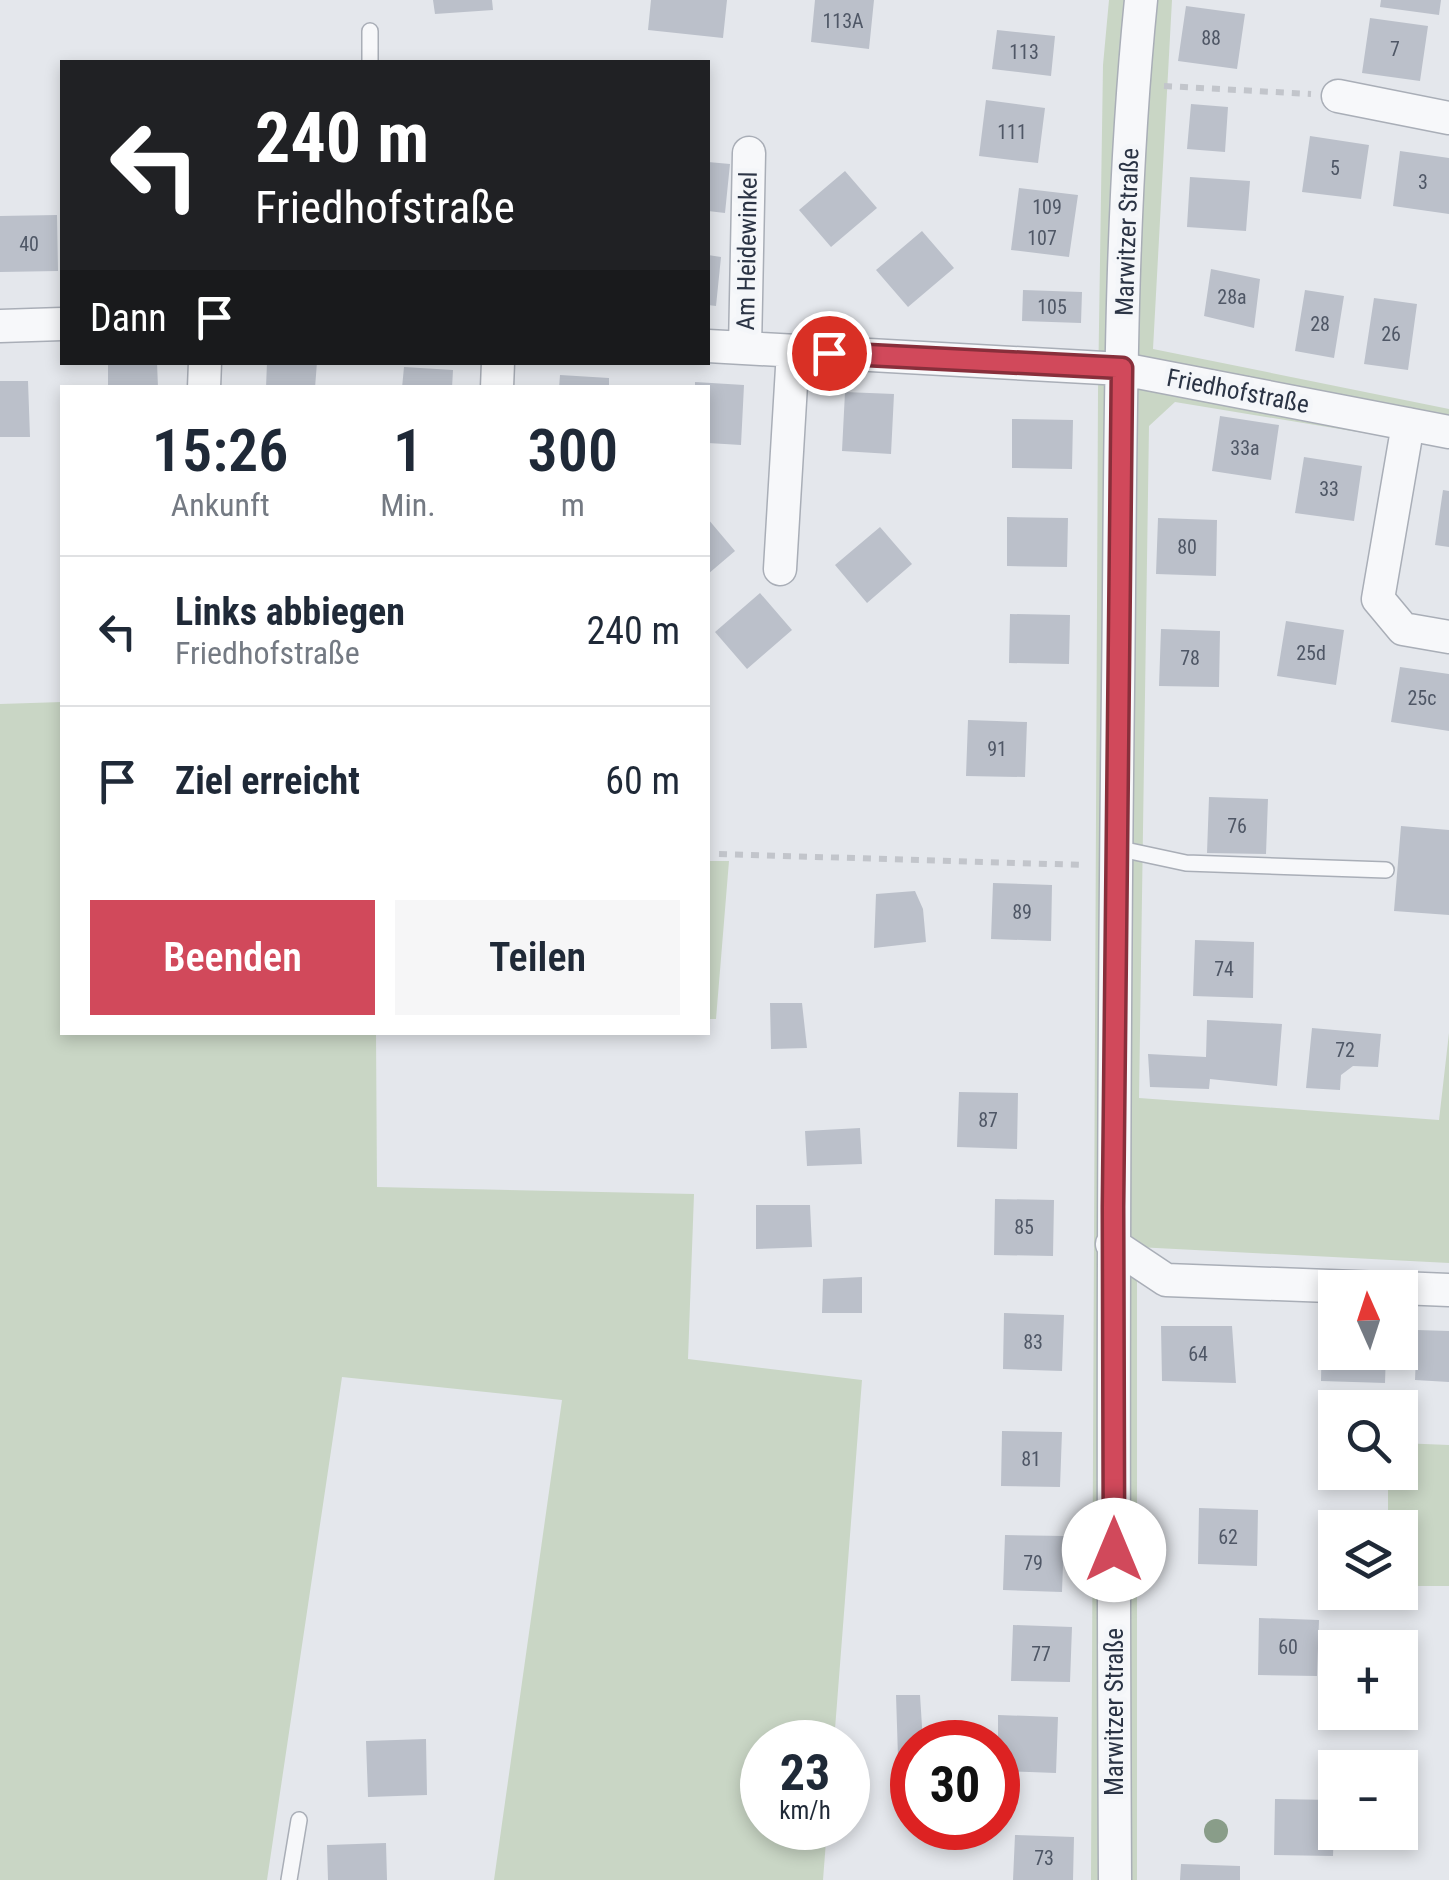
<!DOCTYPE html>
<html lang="de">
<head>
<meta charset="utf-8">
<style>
  :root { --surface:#fff; --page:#f6f6f7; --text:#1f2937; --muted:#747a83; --line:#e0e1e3; --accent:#d1495b }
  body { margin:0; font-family:"Roboto Condensed",sans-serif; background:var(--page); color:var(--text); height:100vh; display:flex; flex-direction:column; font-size:38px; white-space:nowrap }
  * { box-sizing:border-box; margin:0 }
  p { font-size:32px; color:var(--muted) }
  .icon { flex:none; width:55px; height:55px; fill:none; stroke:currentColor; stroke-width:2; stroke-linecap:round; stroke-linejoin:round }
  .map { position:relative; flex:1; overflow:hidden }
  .sheet { position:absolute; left:60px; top:385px; width:650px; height:650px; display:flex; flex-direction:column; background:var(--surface); border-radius:0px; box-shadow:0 5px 15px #0003 }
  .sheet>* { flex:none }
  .hud { position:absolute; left:60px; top:60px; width:650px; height:305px; border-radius:0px; box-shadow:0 5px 15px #0003; background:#202124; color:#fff; overflow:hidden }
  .needle { width:65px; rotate:357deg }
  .fabs { position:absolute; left:1318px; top:1270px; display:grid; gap:20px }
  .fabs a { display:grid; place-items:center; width:100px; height:100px; border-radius:0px; background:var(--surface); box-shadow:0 5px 15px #0003; font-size:50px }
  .speed { position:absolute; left:740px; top:1720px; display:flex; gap:20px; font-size:50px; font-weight:700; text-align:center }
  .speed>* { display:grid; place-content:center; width:130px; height:130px; border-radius:50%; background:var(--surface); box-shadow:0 5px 15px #0003; line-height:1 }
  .speed small { font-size:25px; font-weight:400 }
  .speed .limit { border:15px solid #d22; background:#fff; color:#111 }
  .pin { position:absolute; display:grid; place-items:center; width:85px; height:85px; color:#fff; margin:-42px; border:5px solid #fff; border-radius:50%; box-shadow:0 2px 10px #0007 }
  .me { position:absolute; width:110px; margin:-55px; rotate:0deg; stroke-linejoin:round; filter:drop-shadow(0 0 8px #0008) }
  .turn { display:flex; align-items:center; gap:35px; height:210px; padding:0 30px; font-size:45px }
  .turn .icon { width:130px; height:130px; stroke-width:2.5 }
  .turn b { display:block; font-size:70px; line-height:85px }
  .then { display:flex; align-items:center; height:95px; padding:0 30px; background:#0003; gap:20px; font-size:38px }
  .eta { display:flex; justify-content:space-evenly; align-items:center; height:170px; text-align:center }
  .eta b { font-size:60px; font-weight:600; line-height:70px }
  .action { display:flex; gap:20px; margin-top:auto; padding:20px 30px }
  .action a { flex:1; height:115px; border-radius:0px; background:var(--accent); color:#fff; font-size:40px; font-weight:600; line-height:115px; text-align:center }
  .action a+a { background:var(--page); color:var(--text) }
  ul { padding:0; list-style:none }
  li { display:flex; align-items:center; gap:30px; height:150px; padding:0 30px; border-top:2px solid var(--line) }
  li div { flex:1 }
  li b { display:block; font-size:38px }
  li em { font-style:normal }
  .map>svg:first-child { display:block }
  .green { fill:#c9d6c5 }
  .building { fill:#bbc0ca }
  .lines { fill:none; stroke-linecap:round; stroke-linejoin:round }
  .service-casing { stroke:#a9aeb7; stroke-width:18 }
  .minor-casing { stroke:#a9aeb7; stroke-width:35 }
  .path { stroke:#c2c5cb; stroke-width:6; stroke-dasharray:8 8; stroke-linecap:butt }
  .service { stroke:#f7f8fa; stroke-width:15 }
  .minor { stroke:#f7f8fa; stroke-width:32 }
  .tree { fill:#899d89 }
  .route-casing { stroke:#882f3b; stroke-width:25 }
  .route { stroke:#d1495b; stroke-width:18 }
  .labels { text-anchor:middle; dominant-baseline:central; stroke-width:10; stroke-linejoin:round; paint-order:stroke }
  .number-label { font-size:20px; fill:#4f5766 }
  .street-label { font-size:25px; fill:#2b3445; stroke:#f4f6f9 }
</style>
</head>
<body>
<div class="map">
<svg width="1449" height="1880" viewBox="0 0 1449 1880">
  <rect width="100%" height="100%" fill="#e4e7ec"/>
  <path class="green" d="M1109 0H1172L1153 349 1449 409V447L1175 402 1149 426 1139 1098 1439 1120 1449 1033V1263L1137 1247V1880H1091L1098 392 1103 65Z
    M62 702V1032L376 1033 377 1187 694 1194 688 1359 862 1380 834 1742H762V1828H827L823 1880H494L562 1400 342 1377 267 1880H0V704Z
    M708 861H729L716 1019H708Z
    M1400 1443 1449 1445V1586H1400V1528L1388 1527V1473L1400 1472Z"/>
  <path class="building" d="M433 0H492L493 10 435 14Z
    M651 0H727L723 38 648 30Z
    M815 0H874L869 49 811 42Z
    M1381 0H1441L1439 15 1380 7Z
    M1186 6 1245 14 1237 69 1178 61Z
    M1370 18 1428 26 1420 81 1362 73Z
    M997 30 1055 36 1051 76 992 69Z
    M986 100 1045 108 1038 163 979 156Z
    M1191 104 1228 107 1225 152 1187 149Z
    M1310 136 1369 145 1361 199 1302 192Z
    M1400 151 1449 158V214L1393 206Z
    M708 162 730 164 725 213 708 211Z
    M845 171 877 208 831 247 799 210Z
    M1190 177 1250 181 1246 231 1187 227Z
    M1019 188 1078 195 1069 257 1011 250Z
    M57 215 58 271 0 272V216Z
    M922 231 954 268 908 307 876 270Z
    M708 255 721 257 716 306 708 305Z
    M1211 269 1260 279 1254 328 1204 316Z
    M1023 290 1082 292 1081 323 1022 321Z
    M1305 290 1344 296 1334 358 1295 351Z
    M1374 298 1417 304 1408 370 1364 364Z
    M108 362H157L158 388H108Z
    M267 362H317L315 388H266Z
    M404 367 453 370 452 388H402Z
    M560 375 609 378V388H559Z
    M0 381H28L30 437H0Z
    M695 382 744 385 741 445 708 443V388H695Z
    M845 392 894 394 891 454 842 451Z
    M1220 416 1279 425 1271 480 1212 471Z
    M1012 419 1073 420 1072 469 1012 468Z
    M1304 457 1362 466 1354 521 1295 513Z
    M1443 490 1449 491V547L1435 545Z
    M1007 517 1068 518 1067 567 1007 566Z
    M1158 518 1217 520 1216 576 1156 574Z
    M708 519 735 551 708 574Z
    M880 527 912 564 867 603 835 565Z
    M760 593 792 630 747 669 715 632Z
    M1010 614 1070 615 1069 664 1009 663Z
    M1286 621 1344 630 1336 685 1277 676Z
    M1161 629 1220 631 1219 687 1159 686Z
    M1400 667 1449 674V731L1391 722Z
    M968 720 1027 722 1025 777 966 776Z
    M1209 797 1268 799 1266 854 1207 853Z
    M1401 826 1449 830V915L1394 911Z
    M993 883 1052 885 1051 941 991 939Z
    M915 891 923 909 926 942 874 948 876 894Z
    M1195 940 1254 942 1253 998 1193 996Z
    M770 1003H802L807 1048 771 1049Z
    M1207 1020 1282 1024 1277 1086 1210 1079 1209 1089 1150 1087 1148 1054 1206 1057Z
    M1312 1028 1381 1034 1378 1067 1353 1066 1341 1075 1340 1090 1306 1088Z
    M959 1092 1018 1093 1017 1149 957 1147Z
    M860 1128 862 1164 807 1166 805 1131Z
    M995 1199 1054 1200 1053 1256 994 1255Z
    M756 1205H810L812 1247 756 1249Z
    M862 1277V1313H822L823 1279Z
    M1004 1313 1064 1315 1062 1371 1003 1369Z
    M1322 1325H1335V1352H1386L1385 1383 1321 1381Z
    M1161 1326H1232L1236 1383 1162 1381Z
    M1417 1330 1449 1331V1382L1415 1380Z
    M1002 1431 1062 1432 1060 1487 1001 1486Z
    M1199 1508 1258 1510 1257 1566 1198 1564Z
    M1005 1535 1064 1536 1062 1592 1003 1590Z
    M1259 1618 1319 1620 1317 1676 1258 1675Z
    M1013 1625 1072 1627 1070 1682 1011 1681Z
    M896 1695H920L923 1742H912V1817L900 1818Z
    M998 1715 1058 1717 1056 1773 998 1771Z
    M426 1739 427 1795 368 1797 366 1741Z
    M1275 1799 1335 1800 1333 1856 1274 1855Z
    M1015 1835 1074 1837 1073 1880H1013Z
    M386 1843 387 1880H328L327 1845Z
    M1181 1864 1240 1866V1880H1180Z"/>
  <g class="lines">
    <g class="service-casing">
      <path id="service" d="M370 31V62
        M1116 848 1186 863 1386 870
        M289 1880 299 1820"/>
    </g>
    <g class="minor-casing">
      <path id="minor" d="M1338 96 1449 118
        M0 326 62 324
        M708 346 1122 369 1449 432
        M745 348 749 153
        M204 388 205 362
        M497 388 498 362
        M1408 424 1378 599 1403 629 1449 637
        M780 569 793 351
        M1112 1244 1166 1280 1382 1288
        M1400 1288 1449 1290
        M1115 1880C1113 1483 1113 1086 1118 689 1121 460 1118 228 1141 0"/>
    </g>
    <path class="path" d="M1164 86 1311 94
      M719 854 1084 865"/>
    <use href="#service" class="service"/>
    <use href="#minor" class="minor"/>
  </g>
  <circle class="tree" cx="1216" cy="1831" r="12"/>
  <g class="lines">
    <g class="route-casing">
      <path id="route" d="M829 353 1122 368 1113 1207 1114 1550"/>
    </g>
    <use href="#route" class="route"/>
  </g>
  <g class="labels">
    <g class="number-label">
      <text x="843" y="21">113A</text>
      <text x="1211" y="38">88</text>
      <text x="1395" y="49">7</text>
      <text x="1024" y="52">113</text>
      <text x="1012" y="132">111</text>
      <text x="1335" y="168">5</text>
      <text x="1423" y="182">3</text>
      <text x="1047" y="207">109</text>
      <text x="1042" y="238">107</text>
      <text x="29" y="244">40</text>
      <text x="1232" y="297">28a</text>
      <text x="1052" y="307">105</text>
      <text x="1320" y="324">28</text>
      <text x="1391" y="334">26</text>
      <text x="1245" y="448">33a</text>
      <text x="1329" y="489">33</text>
      <text x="1187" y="547">80</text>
      <text x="1311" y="653">25d</text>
      <text x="1190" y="658">78</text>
      <text x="1422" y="698">25c</text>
      <text x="997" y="749">91</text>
      <text x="1237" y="826">76</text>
      <text x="1022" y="912">89</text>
      <text x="1224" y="969">74</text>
      <text x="1345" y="1050">72</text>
      <text x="988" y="1120">87</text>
      <text x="1024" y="1227">85</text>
      <text x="1033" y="1342">83</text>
      <text x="1198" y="1354">64</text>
      <text x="1031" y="1459">81</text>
      <text x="1228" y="1537">62</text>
      <text x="1033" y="1563">79</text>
      <text x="1288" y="1647">60</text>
      <text x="1041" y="1654">77</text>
      <text x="1044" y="1858">73</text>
    </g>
    <g class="street-label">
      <text transform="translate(1127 232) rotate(-88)">Marwitzer Straße</text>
      <text transform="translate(747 251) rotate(-89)">Am Heidewinkel</text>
      <text transform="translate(1238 391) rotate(11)">Friedhofstraße</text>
      <text transform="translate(1114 1712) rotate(-90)">Marwitzer Straße</text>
    </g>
  </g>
</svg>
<div class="fabs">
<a><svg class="needle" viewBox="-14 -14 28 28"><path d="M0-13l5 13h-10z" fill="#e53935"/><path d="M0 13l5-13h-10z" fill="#747a83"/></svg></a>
<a><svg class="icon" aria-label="search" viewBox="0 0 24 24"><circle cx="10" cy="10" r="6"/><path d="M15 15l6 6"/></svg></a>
<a><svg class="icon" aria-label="layers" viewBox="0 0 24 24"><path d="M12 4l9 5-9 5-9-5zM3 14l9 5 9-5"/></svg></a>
<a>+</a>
<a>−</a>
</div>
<div class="speed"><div>23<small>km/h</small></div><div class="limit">30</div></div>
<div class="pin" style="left:829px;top:353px;background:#d93025"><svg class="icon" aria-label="arrive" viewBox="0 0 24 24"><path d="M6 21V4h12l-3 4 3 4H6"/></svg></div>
<svg class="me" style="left:1114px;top:1550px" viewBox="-20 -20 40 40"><circle r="19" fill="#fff"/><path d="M0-13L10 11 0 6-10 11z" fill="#d1495b"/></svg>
<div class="hud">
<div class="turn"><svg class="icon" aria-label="left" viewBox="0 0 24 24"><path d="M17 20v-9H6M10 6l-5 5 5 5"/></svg><div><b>240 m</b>Friedhofstraße</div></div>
<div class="then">Dann<svg class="icon" aria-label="arrive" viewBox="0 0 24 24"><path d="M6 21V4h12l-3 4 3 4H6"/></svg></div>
</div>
<section class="sheet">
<div class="eta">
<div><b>15:26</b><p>Ankunft</p></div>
<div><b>1</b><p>Min.</p></div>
<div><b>300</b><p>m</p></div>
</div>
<ul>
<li><svg class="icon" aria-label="left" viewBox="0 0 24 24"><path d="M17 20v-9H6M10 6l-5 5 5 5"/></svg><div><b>Links abbiegen</b><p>Friedhofstraße</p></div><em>240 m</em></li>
<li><svg class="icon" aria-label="arrive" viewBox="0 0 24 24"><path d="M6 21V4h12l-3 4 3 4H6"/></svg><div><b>Ziel erreicht</b></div><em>60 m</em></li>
</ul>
<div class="action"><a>Beenden</a><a>Teilen</a></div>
</section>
</div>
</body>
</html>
